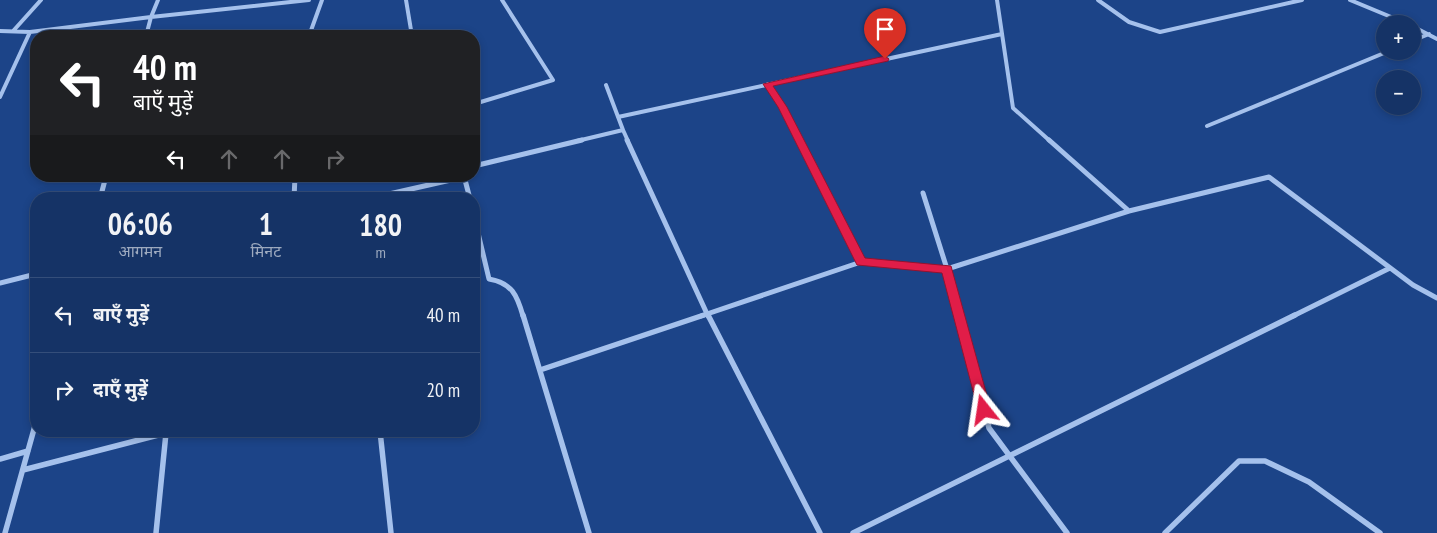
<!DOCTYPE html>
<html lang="hi">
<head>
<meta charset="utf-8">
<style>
  :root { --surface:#153366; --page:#223f6f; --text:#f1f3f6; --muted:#9daabf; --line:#344e7a }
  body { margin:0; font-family:"PT Sans Narrow","Noto Sans Devanagari",sans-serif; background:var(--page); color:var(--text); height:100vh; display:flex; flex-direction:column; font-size:19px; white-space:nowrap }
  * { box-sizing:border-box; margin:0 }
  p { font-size:16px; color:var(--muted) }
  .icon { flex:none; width:28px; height:28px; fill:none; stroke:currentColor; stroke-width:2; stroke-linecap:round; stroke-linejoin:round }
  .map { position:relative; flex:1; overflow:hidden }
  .panel { position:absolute; left:30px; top:192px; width:450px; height:245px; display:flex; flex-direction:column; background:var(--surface); border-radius:20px; box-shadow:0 2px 8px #0003,0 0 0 1px var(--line) }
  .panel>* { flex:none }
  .top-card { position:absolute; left:30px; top:30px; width:450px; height:152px; border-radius:20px; box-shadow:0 2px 8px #0003,0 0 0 1px var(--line); background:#202124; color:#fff; overflow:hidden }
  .tools { position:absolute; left:1376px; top:15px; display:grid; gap:10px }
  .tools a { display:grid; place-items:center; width:45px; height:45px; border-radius:50%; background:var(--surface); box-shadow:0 2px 8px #0003,0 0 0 1px var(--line); font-size:25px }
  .pin { position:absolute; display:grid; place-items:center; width:42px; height:42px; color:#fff; margin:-51px -21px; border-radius:50% 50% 50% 0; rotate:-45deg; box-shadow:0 0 5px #0007 }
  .pin .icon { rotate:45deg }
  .me { position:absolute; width:55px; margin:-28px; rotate:345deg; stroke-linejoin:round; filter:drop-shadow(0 0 4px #0008) }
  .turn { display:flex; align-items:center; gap:18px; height:105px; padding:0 20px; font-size:22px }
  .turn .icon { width:65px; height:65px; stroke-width:2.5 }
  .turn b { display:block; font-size:35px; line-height:42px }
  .lanes { display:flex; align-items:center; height:48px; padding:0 20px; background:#0003; justify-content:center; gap:25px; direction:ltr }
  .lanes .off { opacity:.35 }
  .eta { display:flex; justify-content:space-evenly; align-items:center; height:85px; text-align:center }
  .eta b { font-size:30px; font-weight:800; line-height:35px }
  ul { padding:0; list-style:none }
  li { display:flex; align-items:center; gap:15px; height:75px; padding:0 20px; border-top:1px solid var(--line) }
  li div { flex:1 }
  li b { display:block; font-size:19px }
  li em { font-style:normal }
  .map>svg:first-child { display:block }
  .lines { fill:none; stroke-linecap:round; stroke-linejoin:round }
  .minor-far2 { stroke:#a5c1ec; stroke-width:4 }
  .minor-far1 { stroke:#a5c1ec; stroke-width:5 }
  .minor { stroke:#a5c1ec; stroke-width:5.5 }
  .route { fill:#e11d48; stroke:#92132f }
</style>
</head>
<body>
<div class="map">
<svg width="1437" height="533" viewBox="0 0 1437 533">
  <rect width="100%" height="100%" fill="#1c4488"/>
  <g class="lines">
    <path class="minor-far2" d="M406 0 412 36
      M997 0 1013 108 1050 141
      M1098 0 1129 22 1160 32 1302 0
      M1350 0 1408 24
      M1412 26 1437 39
      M14 30 41 0
      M0 31 30 32 151 17 158 0
      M146 36 151 17 309 0
      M309 36 322 0
      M1412 41 1429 34
      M768 84 783 107 800 141
      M606 85 623 130
      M0 97 30 32
      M474 104 553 80 502 0
      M618 117 1002 34
      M1207 126 1389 51
      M577 141 623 130 628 141"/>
    <path class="minor-far1" d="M627 140 708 316
      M800 140 861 262
      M1049 140 1129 211 1269 177 1413 285 1437 298
      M474 166 582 140
      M464 176 470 199
      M100 199 106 176
      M294 199 295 176
      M367 199 464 177
      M474 216 489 279C512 283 517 295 523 316
      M0 283 36 274
      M701 316 861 262 947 269 923 193
      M959 316 947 269 1129 211
      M1293 316 1390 268"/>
    <path class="minor" d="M523 315 589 533
      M708 315 820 533
      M959 315 989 428 1067 533
      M540 370 704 315
      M380 431 391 533
      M166 433 173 431
      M0 459 28 451
      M23 470 166 433 156 533
      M5 533 36 422
      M853 533 1295 315
      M1165 533 1239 461H1265L1309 482 1380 533"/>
  </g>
  <path class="route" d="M885 56 889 59 888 61 773 86 787 107 865 258 951 266 991 410 989 415H980L978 410 942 273 857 265 778 107 763 84Z"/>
</svg>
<div class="tools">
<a>+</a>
<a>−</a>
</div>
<div class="pin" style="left:885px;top:59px;background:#d93025"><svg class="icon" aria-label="arrive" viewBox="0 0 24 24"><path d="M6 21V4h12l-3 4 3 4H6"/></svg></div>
<svg class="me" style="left:984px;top:410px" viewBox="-20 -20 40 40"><path d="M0-17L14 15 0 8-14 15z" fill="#e11d48" stroke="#fff" stroke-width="4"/></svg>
<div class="top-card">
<div class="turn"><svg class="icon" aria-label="left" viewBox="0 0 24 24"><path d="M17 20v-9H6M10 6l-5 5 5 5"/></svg><div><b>40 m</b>बाएँ मुड़ें</div></div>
<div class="lanes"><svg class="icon" aria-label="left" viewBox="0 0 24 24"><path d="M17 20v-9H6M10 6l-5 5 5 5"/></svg><svg class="icon off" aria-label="ahead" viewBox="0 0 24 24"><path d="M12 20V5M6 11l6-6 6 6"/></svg><svg class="icon off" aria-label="ahead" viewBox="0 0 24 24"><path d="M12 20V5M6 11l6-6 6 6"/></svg><svg class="icon off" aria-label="right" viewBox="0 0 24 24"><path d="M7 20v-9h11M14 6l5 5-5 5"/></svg></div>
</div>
<section class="panel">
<div class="eta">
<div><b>06:06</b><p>आगमन</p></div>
<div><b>1</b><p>मिनट</p></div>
<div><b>180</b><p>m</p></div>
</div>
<ul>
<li><svg class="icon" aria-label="left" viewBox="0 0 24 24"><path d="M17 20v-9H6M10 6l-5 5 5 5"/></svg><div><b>बाएँ मुड़ें</b></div><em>40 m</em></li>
<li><svg class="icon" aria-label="right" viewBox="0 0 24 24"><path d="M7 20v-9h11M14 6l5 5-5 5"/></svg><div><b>दाएँ मुड़ें</b></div><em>20 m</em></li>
</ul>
</section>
</div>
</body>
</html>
